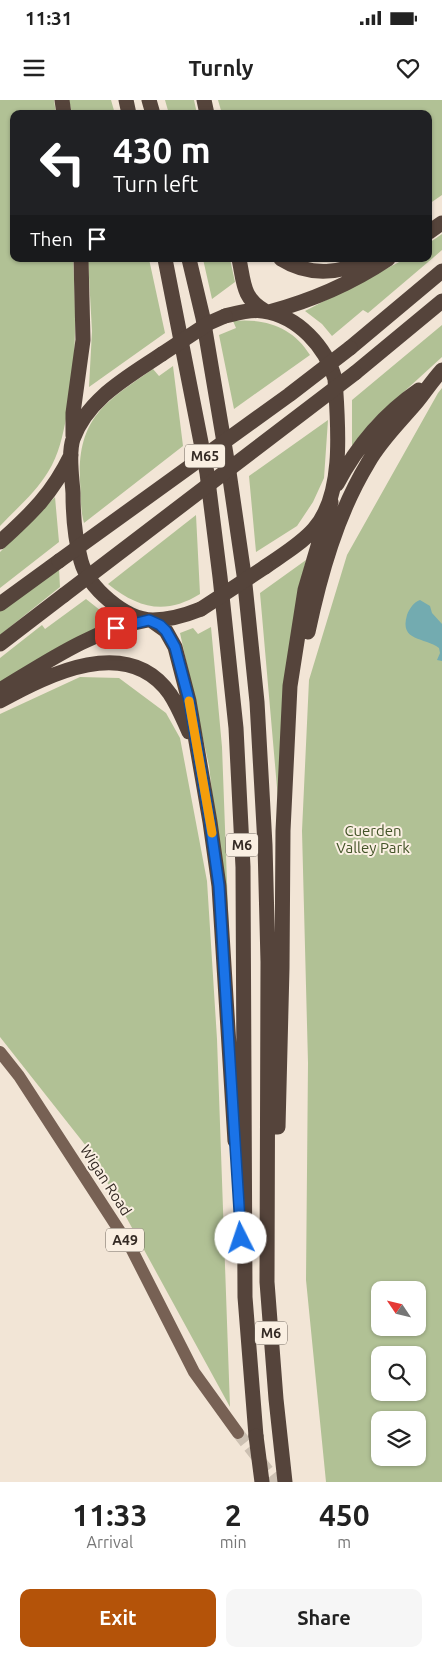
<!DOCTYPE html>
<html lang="en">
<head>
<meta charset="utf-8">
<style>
  :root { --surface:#fff; --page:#f6f6f6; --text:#222; --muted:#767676; --accent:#b45309 }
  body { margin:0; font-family:Ubuntu,sans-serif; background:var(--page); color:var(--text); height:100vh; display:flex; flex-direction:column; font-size:19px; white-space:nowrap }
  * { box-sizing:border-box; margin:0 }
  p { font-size:16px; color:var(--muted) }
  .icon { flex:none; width:28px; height:28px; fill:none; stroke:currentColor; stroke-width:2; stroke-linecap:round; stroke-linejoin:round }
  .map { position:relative; height:1382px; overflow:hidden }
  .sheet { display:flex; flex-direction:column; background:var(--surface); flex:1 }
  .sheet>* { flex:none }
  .top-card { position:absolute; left:10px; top:10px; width:422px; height:152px; border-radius:10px; box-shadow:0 1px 4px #0004; background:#202124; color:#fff; overflow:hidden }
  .needle { width:32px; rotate:305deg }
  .fabs { position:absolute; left:371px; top:1181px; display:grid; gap:10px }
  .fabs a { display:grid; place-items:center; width:55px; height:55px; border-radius:10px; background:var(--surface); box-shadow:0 1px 4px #0004; font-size:25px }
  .pin { position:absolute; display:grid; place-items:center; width:42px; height:42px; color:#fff; margin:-21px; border-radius:10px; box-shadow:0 2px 8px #0006 }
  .me { position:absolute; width:55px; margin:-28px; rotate:356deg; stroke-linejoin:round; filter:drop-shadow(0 0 4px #0008) }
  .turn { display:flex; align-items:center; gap:18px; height:105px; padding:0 20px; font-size:22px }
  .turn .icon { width:65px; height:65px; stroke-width:2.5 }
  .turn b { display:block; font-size:35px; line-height:42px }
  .then { display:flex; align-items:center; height:48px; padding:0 20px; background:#0003; gap:10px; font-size:19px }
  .eta { display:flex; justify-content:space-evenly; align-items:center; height:85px; text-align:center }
  .eta b { font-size:30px; font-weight:600; line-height:35px }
  .action { display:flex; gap:10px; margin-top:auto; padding:10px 20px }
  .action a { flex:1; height:58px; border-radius:10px; background:var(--accent); color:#fff; font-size:20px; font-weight:600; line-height:58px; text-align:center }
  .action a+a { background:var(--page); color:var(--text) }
  .status { display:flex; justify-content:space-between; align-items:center; height:35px; padding:0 25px; background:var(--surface); direction:ltr }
  .status svg { height:14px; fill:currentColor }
  header { display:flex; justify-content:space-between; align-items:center; height:65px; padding:0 20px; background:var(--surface); font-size:22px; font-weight:600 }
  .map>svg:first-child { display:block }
  .green { fill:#b1c195; fill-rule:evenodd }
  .water { fill:#73abb0 }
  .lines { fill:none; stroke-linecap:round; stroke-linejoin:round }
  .primary-tunnel { stroke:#ccc0b2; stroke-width:12; stroke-dasharray:12 6; stroke-linecap:butt }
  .primary { stroke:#776154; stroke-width:12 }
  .highway { stroke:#55443b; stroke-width:15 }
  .highway-bridge { stroke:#55443b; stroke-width:15 }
  .route-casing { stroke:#114b97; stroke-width:12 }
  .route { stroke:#1a73e8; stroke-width:9 }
  .slow { stroke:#f59e0b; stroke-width:9 }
  .labels { text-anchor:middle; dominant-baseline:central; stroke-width:4; stroke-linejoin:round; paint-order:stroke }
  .shield { fill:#faefe2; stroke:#6f655d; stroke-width:1 }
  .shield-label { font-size:14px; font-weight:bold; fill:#342a24 }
  .park-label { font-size:15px; fill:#425327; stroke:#faefe2 }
  .street-label { font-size:15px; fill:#342a24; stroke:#faefe2 }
</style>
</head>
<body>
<div class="status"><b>11:31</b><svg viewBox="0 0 49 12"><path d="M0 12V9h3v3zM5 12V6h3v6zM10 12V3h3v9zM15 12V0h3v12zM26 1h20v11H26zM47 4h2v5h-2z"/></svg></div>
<header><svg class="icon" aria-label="menu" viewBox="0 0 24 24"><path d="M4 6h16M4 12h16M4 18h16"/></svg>Turnly<svg class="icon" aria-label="heart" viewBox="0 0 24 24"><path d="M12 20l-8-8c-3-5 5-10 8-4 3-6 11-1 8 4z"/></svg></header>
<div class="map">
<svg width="442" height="1382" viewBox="0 0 442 1382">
  <rect width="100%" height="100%" fill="#f2e5d6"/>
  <path class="green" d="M0 0H54L56 14H14V159H73C76 213 77 261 67 314 63 334 59 355 48 372 36 392 16 409 0 426Z
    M69 0H111L115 14H72Z
    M165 0H194L197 14H169Z
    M218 0H442V95L429 104V14H222Z
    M442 134V150L434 157 368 213 363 210 332 236 322 224 305 211 405 159H429V143Z
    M88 159H149L165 233 89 287 92 231Z
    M203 159H230L235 182 212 199Z
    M233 221C265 218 293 227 310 255L234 309 219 235 236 228Z
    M442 225V257L372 321 352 346V300Z
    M173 266 183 346 84 423C80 409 81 395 80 381 77 317 107 301 153 269L159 276Z
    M442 288V1382H326L306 1180 308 963 302 731 309 580 347 455 438 293ZM380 1190H418V1228H380ZM380 1255H418V1292H380ZM380 1320H418V1358H380Z
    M328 320 324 378 313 402 297 426 256 452 249 376Z
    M55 397 59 442 0 488V452Z
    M196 415 200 494C166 515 139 509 108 484Z
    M306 460 298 493 278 699 260 493Z
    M59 469 60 487 0 535V511Z
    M86 499 115 522 0 585V558L42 525 45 529Z
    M211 527 222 647 229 836 209 666 180 533 193 528 198 534Z
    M80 577 119 578 166 613 180 638 207 781 217 939 230 1307 90 1051 0 937V614Z"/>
  <path class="water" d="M420 500 430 506 432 513 442 524V561L437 560 440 553 439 548C425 537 399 542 407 515 409 509 414 502 420 500Z"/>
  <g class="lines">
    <path class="primary-tunnel" d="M238 1333 277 1382"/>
    <path class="primary" d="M0 952 19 976 132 1150 194 1272 238 1333"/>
    <path class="highway" d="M62 0 64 14
      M126 0 129 14
      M149 0 153 14
      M204 0 207 14
      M429 132 442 123
      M165 159 207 373 220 477 236 628 243 767 245 1197 256 1336
      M189 159 203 218 229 372 244 475 257 602 265 745 268 862 267 1182 276 1299 285 1382
      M239 159C244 182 242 198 265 211
      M281 159C311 178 342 173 372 159
      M269 212C310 201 352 183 388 159
      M225 216C238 213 251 209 263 211 298 216 326 247 335 279 338 324 345 394 314 429 301 444 282 455 265 467
      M350 248 442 171
      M162 254C128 277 88 298 73 339 68 354 72 377 73 393 73 415 75 439 81 461 88 487 125 520 153 520 170 520 186 515 201 509
      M355 273 442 201
      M73 336V313L83 240 81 159
      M337 384C357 346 384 314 419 290
      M0 442C32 413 52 394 71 355
      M0 504 59 461
      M152 521 166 531 175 547 189 601 210 722 219 786 235 1041
      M308 532C320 475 337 414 368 363 381 340 399 323 416 303 425 292 432 281 442 270
      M0 544 64 495
      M0 590C45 563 94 529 147 520
      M0 601C49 574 128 534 170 594 178 606 183 619 189 632
      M278 1027 282 868 283 731 290 586 305 490 331 402"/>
    <path class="highway-bridge" d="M162 254 209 223 225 216
      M59 461 289 295 350 248
      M64 495 355 273
      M201 509 265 467
      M256 1336 262 1382"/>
  </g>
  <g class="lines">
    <g class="route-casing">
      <path id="route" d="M116 528 149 520 160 525 166 531 175 547 189 600 210 722 219 786 241 1138"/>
    </g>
    <use href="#route" class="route"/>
    <path class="slow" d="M189 601 212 733"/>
  </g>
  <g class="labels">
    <g class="shield">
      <rect x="185" y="344.5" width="40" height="23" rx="4"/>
      <rect x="226" y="733.5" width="32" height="23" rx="4"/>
      <rect x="106" y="1128.5" width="38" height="23" rx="4"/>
      <rect x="255" y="1221.5" width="32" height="23" rx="4"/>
    </g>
    <g class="shield-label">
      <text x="205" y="356">M65</text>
      <text x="242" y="745">M6</text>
      <text x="125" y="1140">A49</text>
      <text x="271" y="1233">M6</text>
    </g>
    <g class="park-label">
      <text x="373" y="730">Cuerden<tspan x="373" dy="17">Valley Park</tspan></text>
    </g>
    <g class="street-label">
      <text transform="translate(106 1080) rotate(57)">Wigan Road</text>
    </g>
  </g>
</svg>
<div class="fabs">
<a><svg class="needle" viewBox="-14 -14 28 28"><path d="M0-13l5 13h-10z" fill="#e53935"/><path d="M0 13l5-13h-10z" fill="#767676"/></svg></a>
<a><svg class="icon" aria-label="search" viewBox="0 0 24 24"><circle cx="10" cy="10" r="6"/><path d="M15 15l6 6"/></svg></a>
<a><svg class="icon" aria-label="layers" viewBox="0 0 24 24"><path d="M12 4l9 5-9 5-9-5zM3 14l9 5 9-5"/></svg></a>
</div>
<div class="pin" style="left:116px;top:528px;background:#d93025"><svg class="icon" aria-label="arrive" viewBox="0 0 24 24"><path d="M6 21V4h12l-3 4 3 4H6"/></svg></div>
<svg class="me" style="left:241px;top:1138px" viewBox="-20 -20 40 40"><circle r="19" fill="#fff"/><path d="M0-13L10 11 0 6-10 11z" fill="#1a73e8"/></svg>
<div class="top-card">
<div class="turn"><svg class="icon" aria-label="left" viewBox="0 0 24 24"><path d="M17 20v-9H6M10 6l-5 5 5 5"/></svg><div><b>430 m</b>Turn left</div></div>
<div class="then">Then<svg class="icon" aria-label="arrive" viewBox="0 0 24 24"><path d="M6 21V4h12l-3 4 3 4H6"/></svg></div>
</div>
</div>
<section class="sheet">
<div class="eta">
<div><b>11:33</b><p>Arrival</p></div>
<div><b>2</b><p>min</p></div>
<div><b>450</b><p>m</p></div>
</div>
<div class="action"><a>Exit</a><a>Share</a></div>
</section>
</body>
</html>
